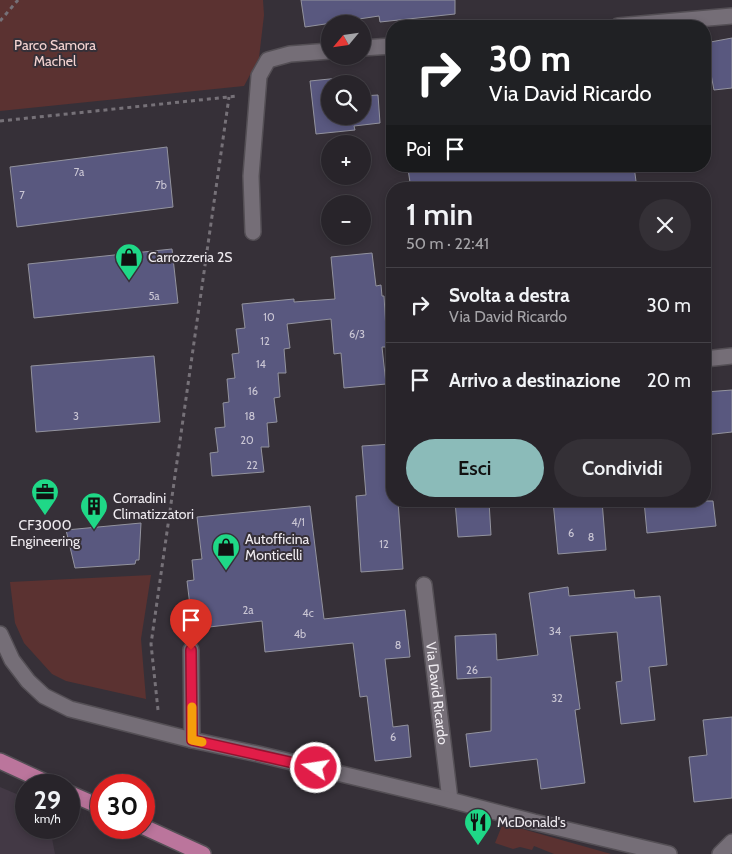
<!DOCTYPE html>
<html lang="it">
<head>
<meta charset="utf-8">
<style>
  :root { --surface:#28242a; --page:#343036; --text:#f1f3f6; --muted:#a5a4a8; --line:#444147; --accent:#8bbbb9 }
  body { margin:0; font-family:Cabin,sans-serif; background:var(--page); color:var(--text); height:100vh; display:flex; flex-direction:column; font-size:19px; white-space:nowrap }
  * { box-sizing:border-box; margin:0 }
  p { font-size:16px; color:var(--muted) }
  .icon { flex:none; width:28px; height:28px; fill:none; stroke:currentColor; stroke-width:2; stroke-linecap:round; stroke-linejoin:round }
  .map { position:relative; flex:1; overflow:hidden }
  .panel { position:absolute; left:386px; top:182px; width:325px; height:325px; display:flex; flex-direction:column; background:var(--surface); border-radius:20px; box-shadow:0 2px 8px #0003,0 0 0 1px var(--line) }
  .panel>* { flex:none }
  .guide { position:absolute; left:386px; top:20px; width:325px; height:152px; border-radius:20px; box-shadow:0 2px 8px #0003,0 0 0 1px var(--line); background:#202124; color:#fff; overflow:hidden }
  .needle { width:32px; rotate:241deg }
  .tools { position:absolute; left:321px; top:15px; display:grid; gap:10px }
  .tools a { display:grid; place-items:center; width:50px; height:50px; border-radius:50%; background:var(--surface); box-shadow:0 2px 8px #0003,0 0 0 1px var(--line); font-size:25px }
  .speed { position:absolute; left:15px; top:774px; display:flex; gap:10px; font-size:25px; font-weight:700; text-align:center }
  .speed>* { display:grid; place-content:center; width:65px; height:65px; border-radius:50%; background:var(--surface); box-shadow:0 2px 8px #0003,0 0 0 1px var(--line); line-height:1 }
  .speed small { font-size:12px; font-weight:400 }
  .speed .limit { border:8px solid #d22; background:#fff; color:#111 }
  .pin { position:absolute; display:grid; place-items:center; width:42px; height:42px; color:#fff; margin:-51px -21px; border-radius:50% 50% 50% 0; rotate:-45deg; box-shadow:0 0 5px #0007 }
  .pin .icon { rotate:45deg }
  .me { position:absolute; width:55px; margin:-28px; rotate:283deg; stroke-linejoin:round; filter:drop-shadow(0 0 4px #0008) }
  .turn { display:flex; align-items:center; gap:18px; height:105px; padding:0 20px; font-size:22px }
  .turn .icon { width:65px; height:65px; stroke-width:2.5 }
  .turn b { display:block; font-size:35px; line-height:42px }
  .then { display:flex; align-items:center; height:48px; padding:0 20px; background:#0003; gap:10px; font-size:19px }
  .round { display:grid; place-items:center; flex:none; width:52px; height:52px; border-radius:26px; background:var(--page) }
  .overview { display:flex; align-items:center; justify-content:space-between; height:85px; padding:0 20px }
  h1 { font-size:30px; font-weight:600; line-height:38px }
  .primary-button { display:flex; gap:10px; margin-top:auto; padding:10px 20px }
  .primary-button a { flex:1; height:58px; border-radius:30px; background:var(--accent); color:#111; font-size:20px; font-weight:600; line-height:58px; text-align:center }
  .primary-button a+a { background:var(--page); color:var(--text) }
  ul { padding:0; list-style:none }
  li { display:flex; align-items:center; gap:15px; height:75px; padding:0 20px; border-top:1px solid var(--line) }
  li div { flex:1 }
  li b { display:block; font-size:19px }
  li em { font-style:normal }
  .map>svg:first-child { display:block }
  .built { fill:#433945 }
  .green { fill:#5b3231 }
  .building { fill:#59587f; stroke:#93939e }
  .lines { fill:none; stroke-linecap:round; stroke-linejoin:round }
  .minor-casing { stroke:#544f55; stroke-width:18 }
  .major-casing { stroke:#544f55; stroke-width:18 }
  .path { stroke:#767178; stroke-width:3; stroke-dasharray:4 4; stroke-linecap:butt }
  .minor { stroke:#756e77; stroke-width:15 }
  .major { stroke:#bb759c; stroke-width:15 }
  .route-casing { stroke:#92132f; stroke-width:12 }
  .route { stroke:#e11d48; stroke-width:9 }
  .slow { stroke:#f59e0b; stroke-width:9 }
  .labels { text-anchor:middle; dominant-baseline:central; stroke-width:4; stroke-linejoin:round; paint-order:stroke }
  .number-label { font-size:11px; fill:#cac6d4 }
  .park-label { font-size:14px; fill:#f5d4d2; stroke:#363038 }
  .poi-label { font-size:14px; fill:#efebf0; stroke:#363038; text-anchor:start }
  .street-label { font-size:14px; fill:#efebf0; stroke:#363038 }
</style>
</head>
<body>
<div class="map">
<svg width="732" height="854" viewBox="0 0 732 854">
  <rect width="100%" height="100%" fill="#363038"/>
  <path class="built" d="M0 787 26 798V828H50L55 854H0Z"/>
  <path class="green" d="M0 0H263L264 15 259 58 244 86 0 111Z
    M151 575 141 639 146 699 66 681 52 674 24 643 15 623 10 582Z
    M503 823 512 826 611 854H554L534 846 532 850 520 847 513 849 495 843Z"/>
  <path class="building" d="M301 0H455V14L380 22 379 16 305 27Z
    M732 38V88L714 90 705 43Z
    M349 77 350 84H330V116H362V96L378 95 380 123 354 126 355 130 316 134 310 81Z
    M167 147 173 207 17 227 10 167Z
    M430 166H634L637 189H411L408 169Z
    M172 249 178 303 34 318 28 264Z
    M372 253 376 286 381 285 382 296H384L387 347H382L386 384 344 388 341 353 334 354 331 319 287 324 290 348 284 349 286 373H278L280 397 274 398 277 422 267 423 269 447H261L264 472 212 476 210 453 218 452 215 428 225 427 223 403 229 402 227 379 235 378 232 354 239 353 236 329 245 328 242 304 294 299V302L335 299 331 257Z
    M154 356 160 422 36 432 31 366Z
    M732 390V432L705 435V392Z
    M392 444V501H398L403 569 361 572 356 496 366 495 362 446Z
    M455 501H489L491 535 458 537Z
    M553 501H602L606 550 558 554Z
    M644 501H713L716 526 647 533Z
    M310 506 324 619 405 610 410 657 385 659 393 727 408 725 411 757 375 761 367 696 360 697 353 643 265 652 262 621 209 627 207 612 191 614 187 581 194 580 192 560 202 559 197 517Z
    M141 523 139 560H136L135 564 75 568 66 530Z
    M568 587 569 596 634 590 635 598 660 596 667 665 649 667 655 720 621 724 616 682 622 681 617 632 570 636 580 709 575 710 585 783 541 789 537 759 470 767 466 734 491 731V677L457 679 455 636 496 634 497 660 538 655 529 593Z
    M732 717V798L694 802 689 757 707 755 703 720Z"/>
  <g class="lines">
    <g class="minor-casing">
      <g id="minor">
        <path d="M618 26 732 16"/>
        <path d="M362 48 392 46"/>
        <path d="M253 232 251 176 259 76 268 60 290 54 330 51"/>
        <path d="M705 359 732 356"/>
        <path id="s1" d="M424 585 450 800"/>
        <path d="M0 634 12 660 28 681 44 696 70 709 192 740 258 754 450 800 534 822 669 854"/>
        <path d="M191 650 192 740"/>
        <path d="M720 854 732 842"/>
      </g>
    </g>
    <g class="major-casing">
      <path id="major" d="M0 761 52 785
        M69 793 101 807
        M144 827 203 854"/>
    </g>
    <path class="path" d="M0 21 18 0
      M0 121 238 96
      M158 710 151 644 229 97"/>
    <use href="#minor" class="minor"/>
    <use href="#major" class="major"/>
  </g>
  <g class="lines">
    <g class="route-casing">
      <path id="route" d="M191 650 192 740 316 768"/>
    </g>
    <use href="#route" class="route"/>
    <path class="slow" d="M192 707V740L202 742"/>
  </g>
  <defs>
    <g id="shop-pin" transform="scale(1.4375)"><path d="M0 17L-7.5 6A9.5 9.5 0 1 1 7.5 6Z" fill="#1fd887" stroke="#363038"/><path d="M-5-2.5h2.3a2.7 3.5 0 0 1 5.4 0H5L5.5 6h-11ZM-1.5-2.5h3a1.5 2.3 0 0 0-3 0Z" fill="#111"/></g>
    <g id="office-pin" transform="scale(1.4375)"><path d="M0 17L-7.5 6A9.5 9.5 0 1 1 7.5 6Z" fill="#1fd887" stroke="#363038"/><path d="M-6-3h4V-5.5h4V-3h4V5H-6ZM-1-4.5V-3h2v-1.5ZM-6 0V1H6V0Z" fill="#111"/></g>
    <g id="building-pin" transform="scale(1.4375)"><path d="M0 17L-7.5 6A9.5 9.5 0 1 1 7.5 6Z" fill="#1fd887" stroke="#363038"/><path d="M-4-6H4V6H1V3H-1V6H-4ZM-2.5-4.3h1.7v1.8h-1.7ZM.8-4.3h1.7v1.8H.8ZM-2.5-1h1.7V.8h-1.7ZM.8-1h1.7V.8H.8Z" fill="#111"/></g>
    <g id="restaurant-pin" transform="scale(1.4375)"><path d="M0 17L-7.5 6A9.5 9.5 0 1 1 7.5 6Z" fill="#1fd887" stroke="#363038"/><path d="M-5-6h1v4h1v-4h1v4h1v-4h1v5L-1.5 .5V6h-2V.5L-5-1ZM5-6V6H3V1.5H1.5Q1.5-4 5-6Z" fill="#111"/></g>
  </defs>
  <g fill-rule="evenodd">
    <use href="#shop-pin" x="129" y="257"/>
    <use href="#office-pin" x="45" y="492"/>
    <use href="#building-pin" x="94" y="506"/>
    <use href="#shop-pin" x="226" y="547"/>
    <use href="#restaurant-pin" x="478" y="822"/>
  </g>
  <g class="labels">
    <g class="number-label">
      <text x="79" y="172">7a</text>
      <text x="161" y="185">7b</text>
      <text x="22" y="195">7</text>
      <text x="154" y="296">5a</text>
      <text x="269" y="317">10</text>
      <text x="357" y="334">6/3</text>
      <text x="265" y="341">12</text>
      <text x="261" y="364">14</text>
      <text x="253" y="391">16</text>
      <text x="76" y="416">3</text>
      <text x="250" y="416">18</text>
      <text x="247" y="440">20</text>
      <text x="252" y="465">22</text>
      <text x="298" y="522">4/1</text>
      <text x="571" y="533">6</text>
      <text x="591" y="537">8</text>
      <text x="384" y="544">12</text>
      <text x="248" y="610">2a</text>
      <text x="308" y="613">4c</text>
      <text x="555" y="631">34</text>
      <text x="300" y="634">4b</text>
      <text x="398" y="645">8</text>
      <text x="472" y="670">26</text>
      <text x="557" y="698">32</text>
      <text x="393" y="737">6</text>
    </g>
    <g class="park-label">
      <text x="55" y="45">Parco Samora<tspan x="55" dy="16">Machel</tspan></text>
    </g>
    <g class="poi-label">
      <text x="148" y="257">Carrozzeria 2S</text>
      <text x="113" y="498">Corradini<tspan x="113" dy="16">Climatizzatori</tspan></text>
      <text x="45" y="525" text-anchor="middle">CF3000<tspan x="45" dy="16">Engineering</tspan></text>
      <text x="245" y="539">Autofficina<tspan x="245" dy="16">Monticelli</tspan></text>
      <text x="497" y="822">McDonald's</text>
    </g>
    <g class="street-label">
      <text stroke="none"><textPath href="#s1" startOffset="109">Via David Ricardo</textPath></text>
    </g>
  </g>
</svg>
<div class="tools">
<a><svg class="needle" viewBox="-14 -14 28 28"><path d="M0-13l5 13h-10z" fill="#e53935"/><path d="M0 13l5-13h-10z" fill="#a5a4a8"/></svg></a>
<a><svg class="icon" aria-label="search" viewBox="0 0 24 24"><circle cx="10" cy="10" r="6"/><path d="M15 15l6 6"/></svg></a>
<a>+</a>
<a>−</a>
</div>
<div class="speed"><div>29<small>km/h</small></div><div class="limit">30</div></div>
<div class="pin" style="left:191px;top:650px;background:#d93025"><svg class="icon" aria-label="arrive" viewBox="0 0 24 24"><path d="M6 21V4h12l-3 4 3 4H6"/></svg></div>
<svg class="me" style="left:316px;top:768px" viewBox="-20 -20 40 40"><circle r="17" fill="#e11d48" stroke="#fff" stroke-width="3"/><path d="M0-11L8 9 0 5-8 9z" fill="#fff"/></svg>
<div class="guide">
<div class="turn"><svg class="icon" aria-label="right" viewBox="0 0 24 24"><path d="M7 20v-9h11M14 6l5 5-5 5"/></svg><div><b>30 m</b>Via David Ricardo</div></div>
<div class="then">Poi<svg class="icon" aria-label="arrive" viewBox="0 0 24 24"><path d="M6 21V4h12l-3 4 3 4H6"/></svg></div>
</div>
<section class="panel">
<div class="overview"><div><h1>1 min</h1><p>50 m · 22:41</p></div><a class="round"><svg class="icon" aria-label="close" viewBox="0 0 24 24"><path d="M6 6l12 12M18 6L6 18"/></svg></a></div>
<ul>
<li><svg class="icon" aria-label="right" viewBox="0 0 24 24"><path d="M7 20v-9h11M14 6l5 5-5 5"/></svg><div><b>Svolta a destra</b><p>Via David Ricardo</p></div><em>30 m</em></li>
<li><svg class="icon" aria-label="arrive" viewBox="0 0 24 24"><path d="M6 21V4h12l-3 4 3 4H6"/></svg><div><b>Arrivo a destinazione</b></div><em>20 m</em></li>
</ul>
<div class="primary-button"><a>Esci</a><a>Condividi</a></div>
</section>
</div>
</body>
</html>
